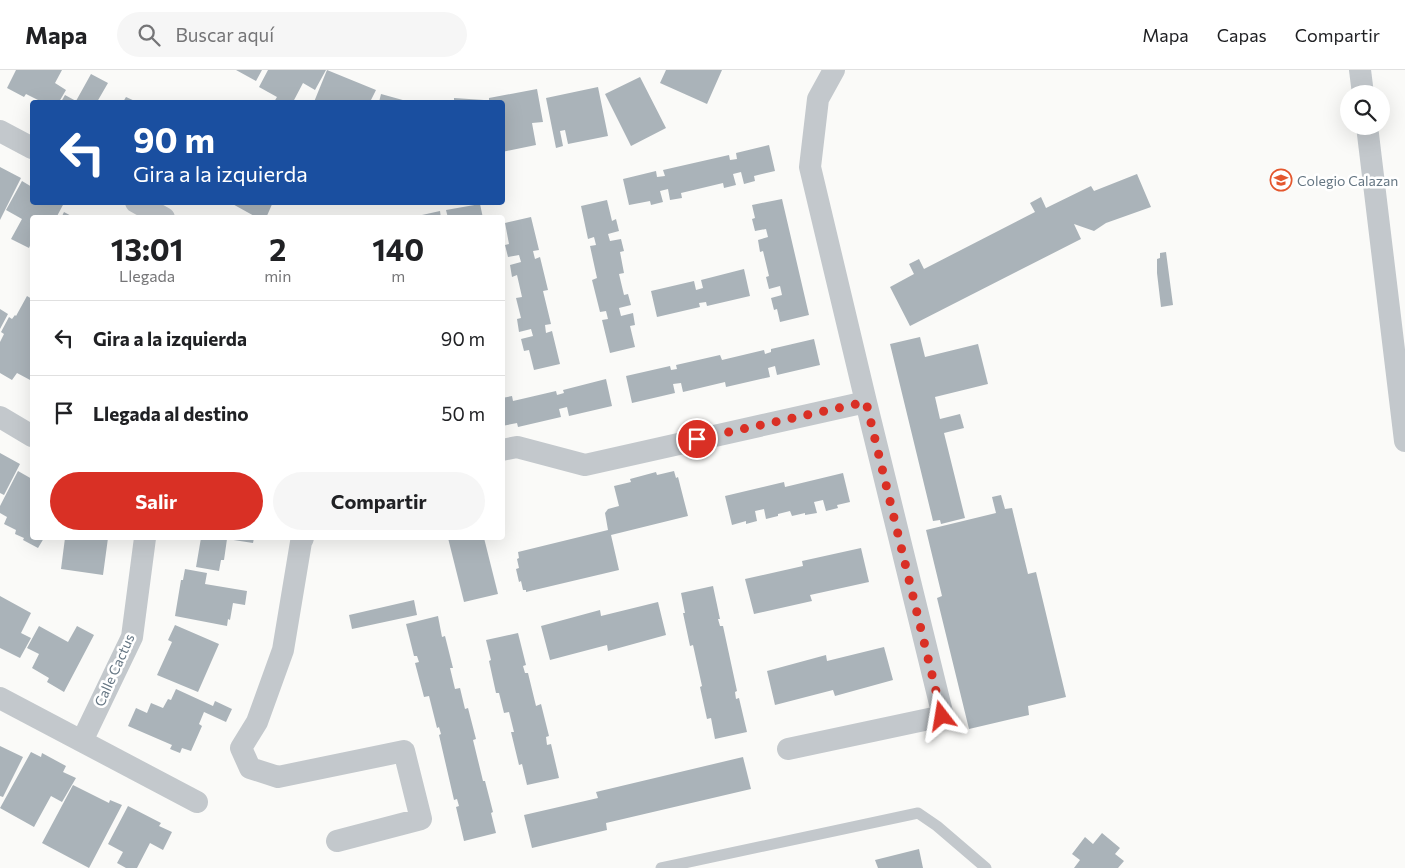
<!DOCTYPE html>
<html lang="es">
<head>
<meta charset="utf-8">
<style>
  :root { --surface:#fff; --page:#f6f6f6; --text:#202124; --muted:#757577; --line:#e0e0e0; --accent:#d93025 }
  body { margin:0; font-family:Commissioner,sans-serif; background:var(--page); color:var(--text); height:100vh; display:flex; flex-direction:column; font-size:19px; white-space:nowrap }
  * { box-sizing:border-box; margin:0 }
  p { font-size:16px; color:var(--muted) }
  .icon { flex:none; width:28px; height:28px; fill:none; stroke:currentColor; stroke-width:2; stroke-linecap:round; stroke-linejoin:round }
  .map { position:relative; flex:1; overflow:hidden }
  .panel { position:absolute; left:30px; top:145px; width:475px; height:325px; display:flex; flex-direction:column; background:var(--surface); border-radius:5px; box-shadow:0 5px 20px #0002 }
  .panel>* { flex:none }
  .hud { position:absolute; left:30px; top:30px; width:475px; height:105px; border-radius:5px; box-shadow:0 5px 20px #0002; background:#1a4fa0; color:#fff; overflow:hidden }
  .tools { position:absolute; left:1340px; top:15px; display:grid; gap:10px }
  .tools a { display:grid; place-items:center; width:50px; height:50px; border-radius:50%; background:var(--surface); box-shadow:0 5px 20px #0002; font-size:25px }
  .pin { position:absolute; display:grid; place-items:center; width:42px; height:42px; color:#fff; margin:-21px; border:2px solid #fff; border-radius:50%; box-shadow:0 1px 5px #0007 }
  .me { position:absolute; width:55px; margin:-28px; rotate:346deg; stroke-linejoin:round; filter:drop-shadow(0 0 4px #0008) }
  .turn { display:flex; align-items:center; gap:18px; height:105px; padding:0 20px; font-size:22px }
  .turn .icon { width:65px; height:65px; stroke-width:2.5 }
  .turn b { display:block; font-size:35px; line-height:42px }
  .eta { display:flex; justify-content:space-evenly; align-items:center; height:85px; text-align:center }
  .eta b { font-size:30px; font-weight:700; line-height:35px }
  .primary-button { display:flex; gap:10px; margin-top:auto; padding:10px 20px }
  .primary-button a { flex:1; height:58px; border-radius:30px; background:var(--accent); color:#fff; font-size:20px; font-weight:700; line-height:58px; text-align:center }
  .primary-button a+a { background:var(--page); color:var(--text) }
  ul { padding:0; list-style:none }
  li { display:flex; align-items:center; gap:15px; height:75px; padding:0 20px; border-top:1px solid var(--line) }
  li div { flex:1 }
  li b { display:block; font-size:19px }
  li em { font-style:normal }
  header { display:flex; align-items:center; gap:30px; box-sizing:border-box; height:70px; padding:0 25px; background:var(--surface); border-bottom:1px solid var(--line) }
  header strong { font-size:24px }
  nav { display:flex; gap:28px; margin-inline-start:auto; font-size:18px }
  .search { width:350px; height:45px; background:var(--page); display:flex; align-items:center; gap:12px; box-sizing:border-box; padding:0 18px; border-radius:28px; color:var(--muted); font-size:19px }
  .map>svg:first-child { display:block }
  .building { fill:#aab3b9 }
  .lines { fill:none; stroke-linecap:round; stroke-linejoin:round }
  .service { stroke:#c3c8cc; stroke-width:11 }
  .minor { stroke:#c3c8cc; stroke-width:22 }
  .route { stroke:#d93025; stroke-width:9; stroke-dasharray:0 16.2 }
  .labels { text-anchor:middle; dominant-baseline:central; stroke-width:5; stroke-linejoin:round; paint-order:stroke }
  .poi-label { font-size:14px; fill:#657683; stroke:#fff; text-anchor:start }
  .street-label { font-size:14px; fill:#657683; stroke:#fff }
</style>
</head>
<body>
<header>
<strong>Mapa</strong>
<div class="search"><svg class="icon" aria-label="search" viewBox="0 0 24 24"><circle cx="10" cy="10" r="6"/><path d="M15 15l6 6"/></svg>Buscar aquí</div>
<nav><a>Mapa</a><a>Capas</a><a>Compartir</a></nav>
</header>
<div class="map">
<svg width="1405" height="798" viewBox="0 0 1405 798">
  <rect width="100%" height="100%" fill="#fafaf8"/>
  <path class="building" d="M16 0H62L55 13 66 20 59 32H42L26 24 24 27 7 18Z
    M236 0H262L256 11Z
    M268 0H326L315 20 303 13 293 32H274L277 27 259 17Z
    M327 0 376 20 370 32H314Z
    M666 0H722L707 34 660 13Z
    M91 4 108 13 97 32H61L65 25 76 31Z
    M640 7 666 58 631 76 605 24Z
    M598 17 608 66 568 74 565 60 560 61 563 76 556 78 546 28Z
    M537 19 543 52 532 53 536 75 502 82V32H489V28Z
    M381 24 410 32H379Z
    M126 27 137 32H123Z
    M454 28 484 30V32H454Z
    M769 75 775 101 754 106 755 111 744 114 741 102 733 104 736 115 724 118 723 113 681 123 682 128 670 130 668 119 660 121 663 132 651 135 650 131 629 135 623 109 656 101 657 107 665 106 663 100 729 85 730 90 737 89 736 83Z
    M0 97 21 108 0 150Z
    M1137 104 1151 137 1106 153 1094 161 1074 154 1081 169 910 256 890 217 914 204 909 194 919 189 924 199 1035 142 1030 133 1041 127 1046 138 1091 116 1094 121Z
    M22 111 32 117V132L64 133 56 148H32V171L29 178 11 169 22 149 6 140Z
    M782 129 809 245 780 252 777 239 774 240 771 228 782 225 780 216 769 219 766 207 769 206 763 181 760 182 758 170 768 167 766 159 755 161 752 149 755 148 752 135Z
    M607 130 612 151 616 149 619 161 608 164 610 171 621 169 624 181 620 182 624 203 619 204 624 225 628 224 631 235 619 238 621 246 633 243 635 255 630 256 635 277 610 283 602 250 608 249 606 241 600 242 592 210 597 208 590 176 596 175 594 167 588 169 581 136Z
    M229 132H273L266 148H258Z
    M480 134 483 148H448L446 140Z
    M440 141 441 148H413V147Z
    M64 142 75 148H61Z
    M531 147 539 180 533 181 535 189 540 187 548 220 543 221 551 254 545 255 546 263 552 261 560 294 534 300 529 280 524 281 521 269 533 266 531 259 519 262 517 249 521 248 516 228 522 227 517 205 512 207 510 195 521 192 519 185 508 187 505 175 509 174 505 153Z
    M1166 182 1173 235 1161 237 1157 203V189L1160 188V183Z
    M744 199 750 226 707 236 706 232 699 233 700 237 657 247 651 221 694 211 696 220 703 218 701 210Z
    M27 226 32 229V311L17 303 12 310 0 303V272L4 264 1 262 9 247 12 249 15 245 16 246Z
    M0 239 8 244 0 259Z
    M920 267 925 287 978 274 988 314 935 327 940 349 960 344 964 358 944 363 965 448 941 454 940 450 933 451 890 274Z
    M814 269 820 295 777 305 775 296 768 298 770 307 726 317 725 312 683 322 681 313 673 314 675 323 632 333 626 306 670 296 671 300 677 299 676 295 720 285 722 290 764 280 765 284 771 282V279Z
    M606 309 612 336 569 346 567 337 559 339 561 347 518 357 517 353 502 356V328L512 326 513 331 556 321 557 325 564 323 563 320Z
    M0 383 20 394 4 425 0 423Z
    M18 401 32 409V468H44L38 478 23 470 24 468 15 464 16 460 4 454 7 447 0 443V436Z
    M674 401 676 408 678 407 688 446 611 465 619 500 526 522V520H523L521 511 519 512 516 499 519 498 517 489 519 488 518 482 608 460 605 443 608 439 619 436 614 416 631 412 630 409 656 402 657 405Z
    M843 403 850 432 837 435 838 438 826 441 823 430 814 432 817 443 805 445V443L792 446 790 441 778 444V446L766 449 764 439 755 441 757 451 746 454V451L732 455 725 426 784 412 785 417Z
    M1001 425 1005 439 1012 438 1028 504 1036 502 1066 627 1028 636 1029 645 969 659 937 528 942 526 926 460 996 443 992 427Z
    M65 468H108L103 505 61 499Z
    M201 468H254L253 473 227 469 224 490H221L219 501 196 497Z
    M448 468H484L498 524 464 532Z
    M861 478 869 512 810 525 812 531 754 544 745 509 803 496 802 491Z
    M185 499 207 503 205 514 247 521 245 535 233 533 230 550 228 549 227 556 175 546 181 510H183Z
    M713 516 720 549H718L720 556H723L737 621 735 622 736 629 739 628 747 662 715 669 711 648 707 649 700 617 702 616 693 575 690 576 683 543H685L681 523Z
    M0 526 31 543 21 563 31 568 20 588 0 578Z
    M414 530 417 545 352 559 349 545Z
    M658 532 666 565 608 581 607 575 550 590 541 556 600 540 601 546Z
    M438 546 442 567 445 566 453 598H450L455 619 460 618 465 639 468 638 476 669 473 670 483 711H485L493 742 491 743 496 763 464 771 456 737 459 736 457 729 454 730 439 665 441 664 439 657 437 658 429 626 424 627 415 593 419 592 417 586H414L406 554Z
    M175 555 219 574 198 622 157 605 172 572 168 570Z
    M39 556 68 572 77 556 94 565 64 622 47 612 49 608 32 598 39 584 27 578Z
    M518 563 526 595 523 596 525 603H528L536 636 541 634 549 666 546 667 547 675 551 674 559 708 527 715 522 694 519 695 511 662H514L509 642 504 643 499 623H496L489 591 491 590 486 570Z
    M884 577 893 610 835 626 833 620 775 635 767 601 826 585 827 591Z
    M176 619 213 636 215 631 232 639 226 652 204 642 199 654 202 656 191 681 182 678 180 683 170 679 172 675 128 656 136 638 147 643 151 633 163 638 168 629 171 630Z
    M0 676 23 687 3 727 0 726Z
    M31 682 41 687 42 683 66 696 63 702 76 708 62 732 51 726 34 757 0 738Z
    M743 687 751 719 606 753 607 760 532 778 524 745 598 728 596 722Z
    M73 715 109 733 110 730 122 735 89 798 42 773Z
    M128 736 161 753 159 756 172 762 163 780 150 773 137 798H126L117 793 123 782 108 774Z
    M1102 763 1120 778 1115 784 1124 791 1118 798H1074L1080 790 1072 784 1085 767 1093 774Z
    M919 779 923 798H878L875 790Z"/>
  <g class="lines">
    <path class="service" d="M661 798 918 743 937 756 986 798"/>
    <path class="minor" d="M1360 0 1363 24
      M1367 56 1405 371
      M0 61 32 78
      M136 132 164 148
      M0 347 32 366
      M502 380 517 377 585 395 866 332
      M303 468 301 472 283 580 257 652 241 678 250 698 278 707 404 681 421 749 337 771
      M0 628 197 732
      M82 671 132 567 145 468
      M788 679 943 646 866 332 810 97 818 29 834 0"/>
  </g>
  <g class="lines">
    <path class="route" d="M697 369 866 332 942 646"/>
  </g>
  <defs>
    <g id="school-ring" transform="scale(1.125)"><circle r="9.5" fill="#fff" stroke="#e4572e" stroke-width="1.5"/><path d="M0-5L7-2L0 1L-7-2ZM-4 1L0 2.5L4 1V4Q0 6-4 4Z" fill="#e4572e"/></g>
  </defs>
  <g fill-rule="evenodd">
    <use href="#school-ring" x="1281" y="110"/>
  </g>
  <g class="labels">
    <g class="poi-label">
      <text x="1297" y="110">Colegio Calazan</text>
    </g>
    <g class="street-label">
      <text transform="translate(114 600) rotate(-66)">Calle Cactus</text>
    </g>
  </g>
</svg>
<div class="tools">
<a><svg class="icon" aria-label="search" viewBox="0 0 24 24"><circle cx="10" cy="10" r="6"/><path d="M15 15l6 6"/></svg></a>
</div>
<div class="pin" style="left:697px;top:369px;background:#d93025"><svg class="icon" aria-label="arrive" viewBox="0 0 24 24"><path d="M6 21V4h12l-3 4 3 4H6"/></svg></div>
<svg class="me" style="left:942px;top:646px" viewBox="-20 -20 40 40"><path d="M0-17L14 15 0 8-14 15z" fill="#d93025" stroke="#fff" stroke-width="4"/></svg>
<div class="hud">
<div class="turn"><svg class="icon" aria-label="left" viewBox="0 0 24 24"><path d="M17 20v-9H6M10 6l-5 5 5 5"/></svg><div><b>90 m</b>Gira a la izquierda</div></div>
</div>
<section class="panel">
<div class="eta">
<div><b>13:01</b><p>Llegada</p></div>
<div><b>2</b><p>min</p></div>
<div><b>140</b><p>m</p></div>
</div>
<ul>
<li><svg class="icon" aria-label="left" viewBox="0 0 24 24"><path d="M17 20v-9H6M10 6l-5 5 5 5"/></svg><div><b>Gira a la izquierda</b></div><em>90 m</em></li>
<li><svg class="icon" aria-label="arrive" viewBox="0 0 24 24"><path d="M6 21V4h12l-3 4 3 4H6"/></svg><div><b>Llegada al destino</b></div><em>50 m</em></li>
</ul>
<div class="primary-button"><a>Salir</a><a>Compartir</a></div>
</section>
</div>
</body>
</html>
